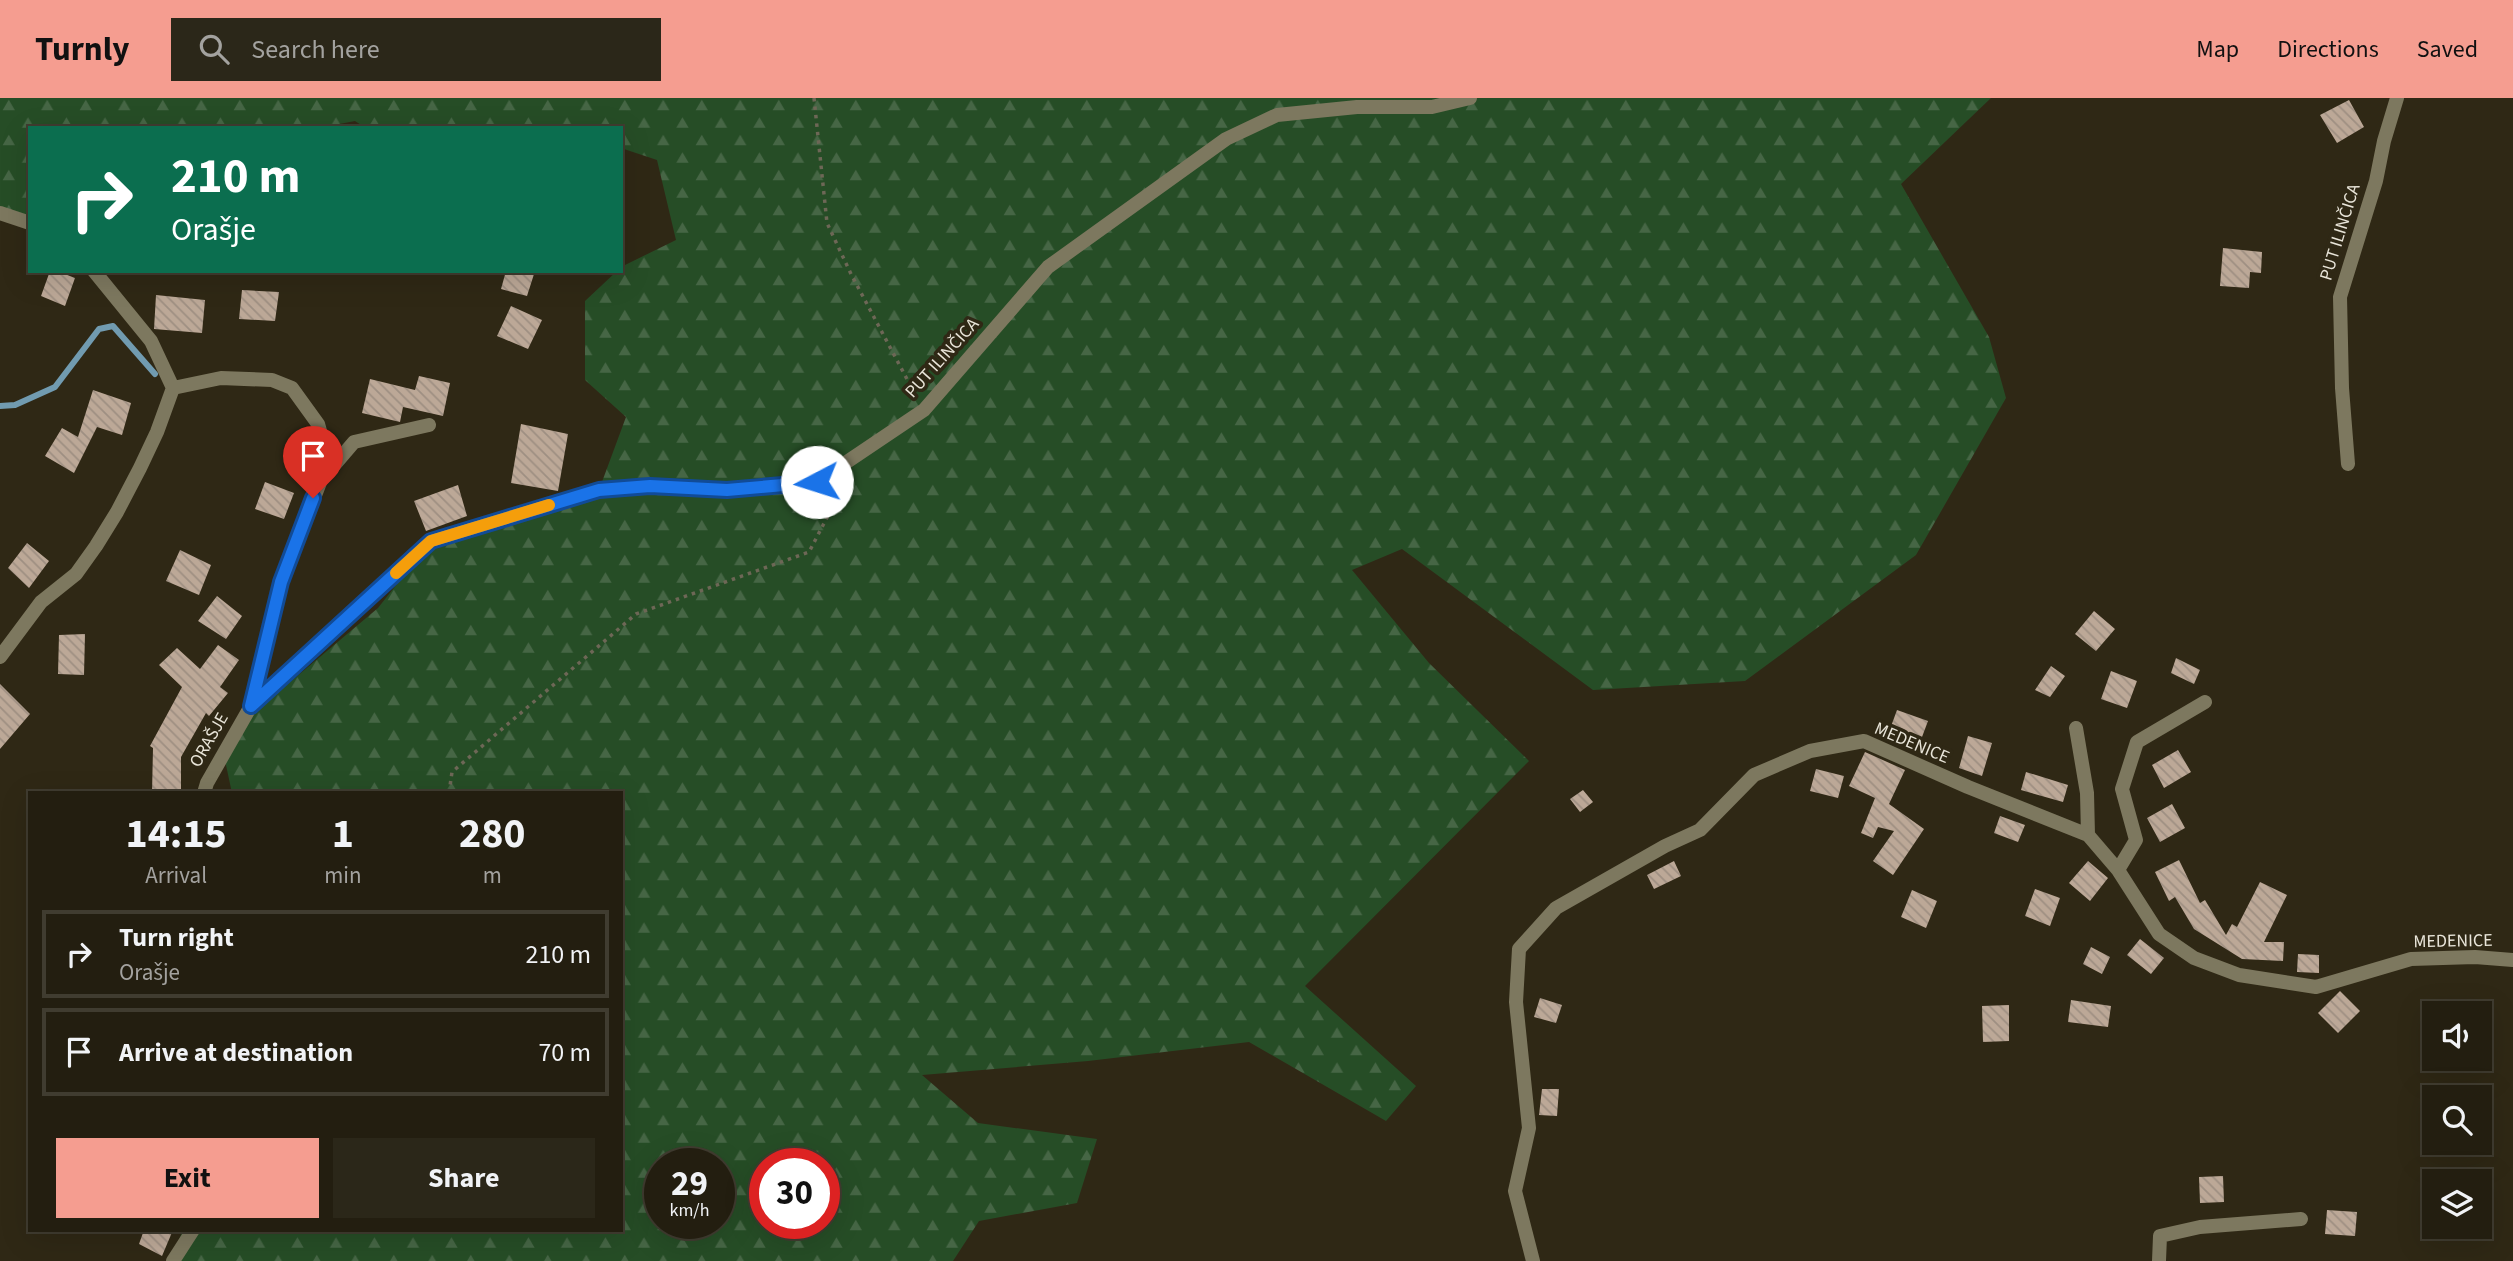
<!DOCTYPE html>
<html lang="en">
<head>
<meta charset="utf-8">
<style>
  :root { --surface:#231e10; --page:#2b2719; --text:#f1f3f6; --muted:#a3a29f; --line:#403c30; --accent:#f59d90 }
  body { margin:0; font-family:"Source Sans 3",sans-serif; background:var(--page); color:var(--text); height:100vh; display:flex; flex-direction:column; font-size:26px; white-space:nowrap }
  * { box-sizing:border-box; margin:0 }
  p { font-size:23px; color:var(--muted) }
  .icon { flex:none; width:38px; height:38px; fill:none; stroke:currentColor; stroke-width:2; stroke-linecap:round; stroke-linejoin:round }
  .map { position:relative; flex:1; overflow:hidden }
  .details { position:absolute; left:28px; top:693px; width:595px; height:441px; display:flex; flex-direction:column; background:var(--surface); border-radius:0px; box-shadow:0 7px 28px #0002,0 0 0 2px var(--line) }
  .details>* { flex:none }
  .hud { position:absolute; left:28px; top:28px; width:595px; height:147px; border-radius:0px; box-shadow:0 7px 28px #0002,0 0 0 2px var(--line); background:#0b6e4f; color:#fff; overflow:hidden }
  .tools { position:absolute; left:2422px; top:903px; display:grid; gap:14px }
  .tools a { display:grid; place-items:center; width:70px; height:70px; border-radius:0px; background:var(--surface); box-shadow:0 7px 28px #0002,0 0 0 2px var(--line); font-size:35px }
  .speed { position:absolute; left:644px; top:1050px; display:flex; gap:14px; font-size:35px; font-weight:700; text-align:center }
  .speed>* { display:grid; place-content:center; width:91px; height:91px; border-radius:50%; background:var(--surface); box-shadow:0 7px 28px #0002,0 0 0 2px var(--line); line-height:1 }
  .speed small { font-size:18px; font-weight:400 }
  .speed .limit { border:10px solid #d22; background:#fff; color:#111 }
  .pin { position:absolute; display:grid; place-items:center; width:60px; height:60px; color:#fff; margin:-72px -30px; border-radius:50% 50% 50% 0; rotate:-45deg; box-shadow:0 0 7px #0007 }
  .pin .icon { rotate:45deg }
  .me { position:absolute; width:77px; margin:-38px; rotate:265deg; stroke-linejoin:round; filter:drop-shadow(0 0 5px #0008) }
  .turn { display:flex; align-items:center; gap:24px; height:147px; padding:0 28px; font-size:32px }
  .turn .icon { width:91px; height:91px; stroke-width:2.5 }
  .turn b { display:block; font-size:49px; line-height:60px }
  .eta { display:flex; justify-content:space-evenly; align-items:center; height:119px; text-align:center }
  .eta b { font-size:42px; font-weight:700; line-height:49px }
  .primary-button { display:flex; gap:14px; margin-top:auto; padding:14px 28px }
  .primary-button a { flex:1; height:80px; border-radius:0px; background:var(--accent); color:#111; font-size:28px; font-weight:700; line-height:80px; text-align:center }
  .primary-button a+a { background:var(--page); color:var(--text) }
  ul { padding:0; list-style:none }
  li { display:flex; align-items:center; gap:21px; height:88px; margin:0 14px 10px; padding:0 14px; border:4px solid var(--line); border-radius:0px }
  li div { flex:1 }
  li b { display:block; font-size:26px }
  li em { font-style:normal }
  header { display:flex; align-items:center; gap:42px; box-sizing:border-box; height:98px; padding:0 35px; background:var(--accent); color:#111 }
  header strong { font-size:33px }
  nav { display:flex; gap:38px; margin-inline-start:auto; font-size:24px }
  .search { width:490px; height:63px; background:var(--page); display:flex; align-items:center; gap:18px; box-sizing:border-box; padding:0 24px; border-radius:0px; color:var(--muted); font-size:26px }
  .map>svg:first-child { display:block }
  .forest { fill:url(#forest-firs); fill-rule:evenodd }
  .lines { fill:none; stroke-linecap:round; stroke-linejoin:round }
  .stream { stroke:#719bb0; stroke-width:6 }
  .building { fill:url(#building-back-hatch) }
  .path { stroke:#6d6756; stroke-width:3.5; stroke-dasharray:3.5 5; stroke-linecap:butt }
  .minor { stroke:#7d785f; stroke-width:14 }
  .route-casing { stroke:#114b97; stroke-width:18 }
  .route { stroke:#1a73e8; stroke-width:12 }
  .slow { stroke:#f59e0b; stroke-width:12 }
  .labels { text-anchor:middle; dominant-baseline:central; stroke-width:7; stroke-linejoin:round; paint-order:stroke }
  .street-label { font-size:18px; fill:#e9e5d9; stroke:#2f2815 }
</style>
</head>
<body>
<header>
<strong>Turnly</strong>
<div class="search"><svg class="icon" aria-label="search" viewBox="0 0 24 24"><circle cx="10" cy="10" r="6"/><path d="M15 15l6 6"/></svg>Search here</div>
<nav><a>Map</a><a>Directions</a><a>Saved</a></nav>
</header>
<div class="map">
<svg width="2513" height="1163" viewBox="0 0 2513 1163">
  <defs>
    <pattern id="forest-firs" width="22" height="20" patternUnits="userSpaceOnUse" patternTransform="scale(1.75)"><rect width="22" height="20" fill="#264d26"/><path d="M5 1l3.5 6h-7zM16 11l3.5 6h-7z" fill="#466645"/></pattern>
    <pattern id="building-back-hatch" width="6" height="6" patternUnits="userSpaceOnUse" patternTransform="scale(1.75)"><rect width="6" height="6" fill="#bca897"/><path d="M-1 5l2 2M0 0l6 6M5-1l2 2" fill="none" stroke="#9e8f82"/></pattern>
  </defs>
  <rect width="100%" height="100%" fill="#2f2815"/>
  <path class="forest" d="M0 0H1991L1901 86 1989 239 2006 300 1916 457 1745 583 1593 592 1402 451 1352 472 1429 565 1529 663 1305 888 1416 988 1386 1023 1249 944 1088 963 922 977 978 1025 1097 1041 1077 1105 979 1123 953 1163H170L183 1132H621V695H232L223 653 257 612 378 510 431 443 599 392 626 319 585 282V203L617 173H621L625 167 676 142 657 62 621 50V30H366L355 23 318 30H30V125L0 115ZM660 1066H719V1125H660ZM765 1066H824V1125H765Z"/>
  <g class="lines">
    <path class="stream" d="M0 308 15 307 55 289 99 231 113 228 155 276"/>
  </g>
  <path class="building" d="M2349 2 2364 29 2337 45 2320 17Z
    M2223 150 2262 154 2261 175 2250 174 2249 190 2220 188Z
    M50 173H57L75 180 65 208 41 198Z
    M506 173H535L527 198 501 191Z
    M242 192 279 194 275 223 239 221Z
    M156 197 205 202 202 235 154 231Z
    M511 208 542 222 528 251 497 238Z
    M419 278 450 285 443 318 403 309 400 324 362 315 370 281 415 292Z
    M93 292 131 305 122 337 97 329 74 375 45 358 62 330 78 339Z
    M521 326 568 336 558 393 511 385Z
    M265 384 294 395 284 421 255 411Z
    M458 387 467 418 426 433 414 403Z
    M27 445 49 463 29 490 8 470Z
    M180 452 211 467 199 497 166 483Z
    M217 498 242 518 226 541 198 523Z
    M2094 513 2115 531 2096 553 2075 536Z
    M85 536 84 577 58 576 59 537Z
    M218 547 239 562 220 589 228 595 209 618 206 615 181 659V695H152L153 650 150 648 182 589 159 567 177 550 200 571Z
    M2176 560 2200 572 2194 586 2171 575Z
    M2051 568 2065 578 2050 599 2035 592Z
    M2111 573 2137 583 2127 610 2101 601Z
    M0 586 30 616 0 651Z
    M1897 612 1928 623 1916 655 1886 642Z
    M1968 638 1992 645 1982 678 1959 670Z
    M2178 652 2191 674 2164 690 2152 667Z
    M1865 654 1905 672 1889 706 1924 731 1893 777 1873 763 1894 733 1878 729 1873 740 1861 735 1875 700 1849 688Z
    M1816 671 1844 678 1838 700 1810 693Z
    M2026 674 2068 687 2063 704 2021 692Z
    M1583 692 1593 704 1580 714 1570 701Z
    M2172 706 2185 730 2160 744 2147 720Z
    M2000 718 2025 727 2018 744 1994 735Z
    M2179 762 2200 805 2205 802 2226 837 2232 826 2237 829 2260 784 2287 797 2264 844H2284L2283 863 2242 861 2194 831 2175 799 2169 803 2155 774Z
    M1674 763 1681 778 1654 791 1647 777Z
    M2088 763 2108 780 2090 803 2069 785Z
    M2035 791 2060 800 2050 828 2025 818Z
    M1912 792 1937 803 1926 830 1901 819Z
    M2140 841 2164 860 2151 876 2127 857Z
    M2091 849 2110 859 2102 876 2083 866Z
    M2298 856 2319 857V875L2297 874Z
    M2340 893 2360 913 2338 935 2318 915Z
    M1540 900 1562 907 1556 925 1534 919Z
    M2071 902 2111 908 2108 929 2068 924Z
    M2009 907V943L1983 944 1982 908Z
    M1542 991H1559L1557 1018 1539 1017Z
    M2223 1078 2224 1104 2200 1105 2199 1079Z
    M2327 1112 2357 1114 2355 1138 2325 1136Z
    M144 1132H173L162 1158 139 1146Z"/>
  <g class="lines">
    <path class="path" d="M814 0 827 125 851 176 916 298
      M449 695 452 674 636 516 809 454 844 387"/>
    <path class="minor" d="M0 115 30 125
      M94 173 151 243 173 290 221 280 272 282 292 290 318 326 327 358 321 382 281 484 251 608 207 685 204 695
      M2348 366 2342 290 2340 199 2376 83 2384 43 2397 0
      M324 379 354 344 429 327
      M0 559 41 504 76 476 96 448 117 414 140 370 157 334 173 290
      M251 608 431 443 599 392 650 388 727 392 817 384 924 312 1048 169 1226 41 1277 17 1357 9H1432L1470 0
      M2076 630 2087 695 2088 737
      M2118 772 2136 742 2122 691 2137 644 2205 604
      M173 1163 193 1132
      M1533 1163 1515 1093 1529 1030 1516 904 1519 851 1556 810 1665 748 1700 732 1754 677 1810 653 1864 643 1968 689 2088 737 2118 772 2159 836 2194 860 2239 877 2316 889 2411 861 2475 859 2513 862
      M2159 1163 2160 1138 2200 1129 2301 1121"/>
  </g>
  <g class="lines">
    <g class="route-casing">
      <path id="route" d="M313 400 281 484 251 608 431 443 599 392 650 388 727 392 817 384"/>
    </g>
    <use href="#route" class="route"/>
    <path class="slow" d="M396 475 431 443 549 407"/>
  </g>
  <g class="labels">
    <g class="street-label">
      <text transform="translate(2340 134) rotate(-73)">PUT ILINČICA</text>
      <text transform="translate(942 260) rotate(-48)">PUT ILINČICA</text>
      <text transform="translate(209 642) rotate(-60)">ORAŠJE</text>
      <text transform="translate(1912 645) rotate(23)">MEDENICE</text>
      <text transform="translate(2453 843) rotate(-1)">MEDENICE</text>
    </g>
  </g>
</svg>
<div class="tools">
<a><svg class="icon" aria-label="sound" viewBox="0 0 24 24"><path d="M4 9h4l5-4v14l-5-4H4zM17 9q2 3 0 6"/></svg></a>
<a><svg class="icon" aria-label="search" viewBox="0 0 24 24"><circle cx="10" cy="10" r="6"/><path d="M15 15l6 6"/></svg></a>
<a><svg class="icon" aria-label="layers" viewBox="0 0 24 24"><path d="M12 4l9 5-9 5-9-5zM3 14l9 5 9-5"/></svg></a>
</div>
<div class="speed"><div>29<small>km/h</small></div><div class="limit">30</div></div>
<div class="pin" style="left:313px;top:400px;background:#d93025"><svg class="icon" aria-label="arrive" viewBox="0 0 24 24"><path d="M6 21V4h12l-3 4 3 4H6"/></svg></div>
<svg class="me" style="left:817px;top:384px" viewBox="-20 -20 40 40"><circle r="19" fill="#fff"/><path d="M0-13L10 11 0 6-10 11z" fill="#1a73e8"/></svg>
<div class="hud">
<div class="turn"><svg class="icon" aria-label="right" viewBox="0 0 24 24"><path d="M7 20v-9h11M14 6l5 5-5 5"/></svg><div><b>210 m</b>Orašje</div></div>
</div>
<section class="details">
<div class="eta">
<div><b>14:15</b><p>Arrival</p></div>
<div><b>1</b><p>min</p></div>
<div><b>280</b><p>m</p></div>
</div>
<ul>
<li><svg class="icon" aria-label="right" viewBox="0 0 24 24"><path d="M7 20v-9h11M14 6l5 5-5 5"/></svg><div><b>Turn right</b><p>Orašje</p></div><em>210 m</em></li>
<li><svg class="icon" aria-label="arrive" viewBox="0 0 24 24"><path d="M6 21V4h12l-3 4 3 4H6"/></svg><div><b>Arrive at destination</b></div><em>70 m</em></li>
</ul>
<div class="primary-button"><a>Exit</a><a>Share</a></div>
</section>
</div>
</body>
</html>
